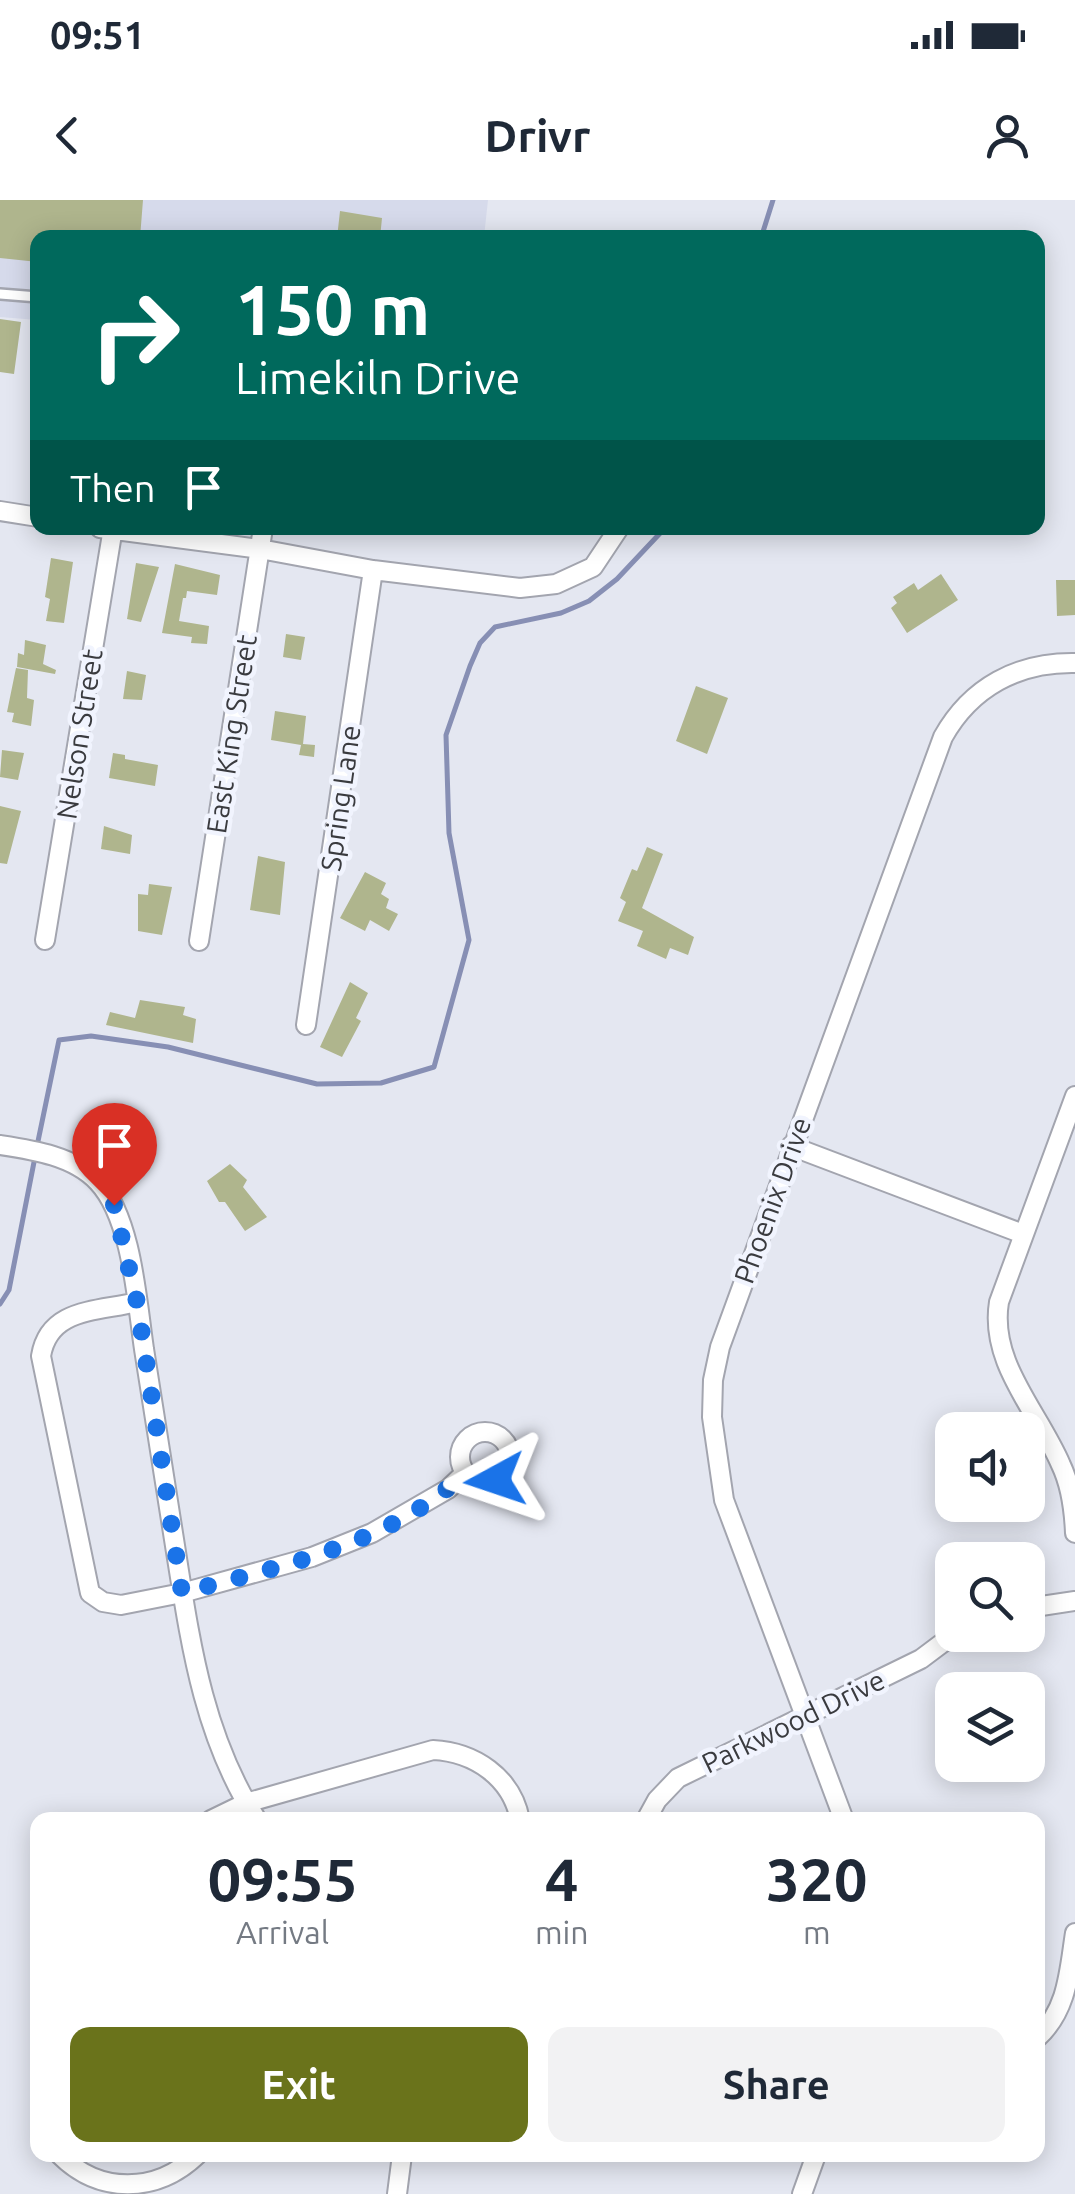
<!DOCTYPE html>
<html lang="en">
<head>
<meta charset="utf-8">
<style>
  :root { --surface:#fff; --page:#f2f2f3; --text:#1f2937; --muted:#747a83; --accent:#6a731b }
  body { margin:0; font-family:Ubuntu,sans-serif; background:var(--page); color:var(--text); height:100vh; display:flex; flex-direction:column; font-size:38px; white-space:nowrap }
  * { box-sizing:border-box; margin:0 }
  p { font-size:32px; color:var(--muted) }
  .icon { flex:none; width:55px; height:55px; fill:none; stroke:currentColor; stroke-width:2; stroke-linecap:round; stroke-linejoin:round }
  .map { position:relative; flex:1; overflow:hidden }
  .panel { position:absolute; left:30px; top:1612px; width:1015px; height:350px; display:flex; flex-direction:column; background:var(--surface); border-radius:20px; box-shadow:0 5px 25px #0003 }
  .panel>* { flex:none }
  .guide { position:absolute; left:30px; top:30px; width:1015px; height:305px; border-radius:20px; box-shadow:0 5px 25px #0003; background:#00695c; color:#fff; overflow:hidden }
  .fabs { position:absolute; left:935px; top:1212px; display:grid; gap:20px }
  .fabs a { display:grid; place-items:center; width:110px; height:110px; border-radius:20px; background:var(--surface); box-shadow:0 5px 25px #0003; font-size:50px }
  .pin { position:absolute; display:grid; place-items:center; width:85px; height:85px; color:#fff; margin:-102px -42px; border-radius:50% 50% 50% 0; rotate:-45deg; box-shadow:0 0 10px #0007 }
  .pin .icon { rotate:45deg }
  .me { position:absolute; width:110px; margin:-55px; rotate:265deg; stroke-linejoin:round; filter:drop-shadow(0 0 8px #0008) }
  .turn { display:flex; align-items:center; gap:35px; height:210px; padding:0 40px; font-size:45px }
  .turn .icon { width:130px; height:130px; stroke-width:2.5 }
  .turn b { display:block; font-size:70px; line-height:85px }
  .then { display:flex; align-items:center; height:95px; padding:0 40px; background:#0003; gap:20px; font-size:38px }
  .eta { display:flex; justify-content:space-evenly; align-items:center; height:170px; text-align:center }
  .eta b { font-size:60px; font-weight:700; line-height:70px }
  .button { display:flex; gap:20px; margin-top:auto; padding:20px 40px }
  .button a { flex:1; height:115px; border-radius:20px; background:var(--accent); color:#fff; font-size:40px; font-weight:700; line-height:115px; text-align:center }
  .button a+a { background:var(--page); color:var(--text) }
  .status { display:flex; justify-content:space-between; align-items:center; height:70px; padding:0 50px; background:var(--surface); direction:ltr }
  .status svg { height:28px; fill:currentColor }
  header { display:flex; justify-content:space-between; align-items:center; height:130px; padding:0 40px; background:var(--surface); font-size:45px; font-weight:700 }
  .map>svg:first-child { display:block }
  .built { fill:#d6daeb }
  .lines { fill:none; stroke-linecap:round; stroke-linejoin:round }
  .stream { stroke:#878fb4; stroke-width:5 }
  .building { fill:#afb58d }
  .lane-casing { stroke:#a3a5af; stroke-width:14 }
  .street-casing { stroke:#a3a5af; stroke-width:22 }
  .lane { stroke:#fff; stroke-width:9 }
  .street { stroke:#fff; stroke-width:18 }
  .route { stroke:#1a73e8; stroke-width:18; stroke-dasharray:0 32.4 }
  .labels { text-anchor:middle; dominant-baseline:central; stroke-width:9; stroke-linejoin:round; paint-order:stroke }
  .street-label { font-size:28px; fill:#3a3b3f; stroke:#f1f4fe }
</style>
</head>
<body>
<div class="status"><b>09:51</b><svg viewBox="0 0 49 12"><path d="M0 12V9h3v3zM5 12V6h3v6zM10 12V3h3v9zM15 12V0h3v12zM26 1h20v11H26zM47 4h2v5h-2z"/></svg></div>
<header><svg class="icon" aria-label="back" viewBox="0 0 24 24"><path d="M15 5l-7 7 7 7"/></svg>Drivr<svg class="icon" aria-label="person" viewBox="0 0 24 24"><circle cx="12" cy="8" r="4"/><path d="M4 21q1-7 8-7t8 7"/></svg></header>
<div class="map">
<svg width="1075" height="1994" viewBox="0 0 1075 1994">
  <rect width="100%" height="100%" fill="#e4e7f1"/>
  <path class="built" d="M0 0H488L484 37 38 38 37 120 0 117Z"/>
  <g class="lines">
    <path class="stream" d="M761 38 773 0
      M37 946 59 840 91 836 168 847 317 884 381 883 434 867 469 740 449 633 446 535 470 466 480 443 495 427 561 413 589 401 617 379 665 328
      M0 1104 9 1090 35 957"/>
  </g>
  <path class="building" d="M0 0H143L140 38H38V62L0 58Z
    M340 11 382 18 380 38H337Z
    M0 119 21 122 14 174 0 172Z
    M51 358 73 362 64 423 46 421 50 399 45 397Z
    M136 363 159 367 141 422 127 419Z
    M175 364 220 375 217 395 187 391 186 398H183L179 421 209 426 207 444 191 443 192 437 162 433Z
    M941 374 958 400 907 433 891 408 897 403 893 397 914 383 918 390Z
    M1056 380H1075V415L1057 416Z
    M286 434 305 437 301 460 283 457Z
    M25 440 46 445 43 464 56 470 55 474 17 467 18 453 24 455Z
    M16 468 28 470 27 498 34 500 31 526 12 522 14 513 7 512Z
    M127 471 146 475 142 500 123 499Z
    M696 486 728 498 707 554 676 541Z
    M275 511 306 516 303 544 315 545 314 557 299 555 301 545 271 540Z
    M2 550 24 553 18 580 0 577Z
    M113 553 125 555V559L158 565 155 586 109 578Z
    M0 606 21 611 7 664 0 663Z
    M104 626 132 635 130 654 101 649Z
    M647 647 663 654 642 708 694 737 688 755 670 748 666 759 637 746 643 731 618 721 626 702 620 698 632 669 637 671Z
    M258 656 285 662 280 715 250 710Z
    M365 672 386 683 381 694 389 699 386 708 398 714 389 731 370 720 365 731 340 718Z
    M149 684 172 687 162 735 138 731V694L148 695Z
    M350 782 368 793 356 818 361 821 342 857 320 847Z
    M140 800 185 807 183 815 196 819 193 843 106 825 110 812 135 818Z
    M230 964 247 980 243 987 267 1017 245 1031 225 1002H219L207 981Z"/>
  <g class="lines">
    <g class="lane-casing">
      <path id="lane" d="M0 94 38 97"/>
    </g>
    <g class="street-casing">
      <path id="street" d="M0 311 38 317
        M100 328 260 349 373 370 520 388 556 384 593 367 619 328
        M45 740 113 328
        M199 741 263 328
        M306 825 373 370
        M1075 896 999 1102C989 1163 1038 1211 1061 1265 1071 1286 1074 1309 1075 1333
        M0 945C33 950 74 956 98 982 132 1018 137 1102 144 1149 155 1217 166 1285 176 1352 191 1447 204 1538 257 1620
        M791 946 1023 1034
        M137 1102C96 1112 49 1108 41 1156L90 1393 103 1402 121 1405 182 1393 312 1357 372 1333 448 1289 465 1273
        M460 1257a25 25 0 1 1 50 0a25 25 0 1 1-50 0Z
        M1028 1408 1075 1401
        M211 1620 246 1603 433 1550C474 1552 512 1577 520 1620
        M646 1620 657 1600 678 1578 921 1459 953 1435
        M844 1620 724 1300 712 1217 713 1180 720 1147 943 537C971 487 1018 462 1075 463
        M1038 1837C1068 1809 1069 1771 1075 1733
        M60 1955C99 1994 156 1994 197 1955
        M397 1994 402 1955
        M802 1994 816 1955"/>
    </g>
    <use href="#lane" class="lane"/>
    <use href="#street" class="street"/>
  </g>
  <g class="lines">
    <path class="route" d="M114 1005 137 1102 182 1393C279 1366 390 1345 465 1273L478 1282 495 1280"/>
  </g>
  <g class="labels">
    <g class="street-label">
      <text transform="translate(79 534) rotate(-81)">Nelson Street</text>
      <text transform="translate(231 534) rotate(-81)">East King Street</text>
      <text transform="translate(340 598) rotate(-82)">Spring Lane</text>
      <text transform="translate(772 1000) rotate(-70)">Phoenix Drive</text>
      <text transform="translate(793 1521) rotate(-26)">Parkwood Drive</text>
    </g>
  </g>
</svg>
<div class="fabs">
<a><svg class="icon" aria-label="sound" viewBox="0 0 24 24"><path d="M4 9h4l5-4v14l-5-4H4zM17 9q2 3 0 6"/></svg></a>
<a><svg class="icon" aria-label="search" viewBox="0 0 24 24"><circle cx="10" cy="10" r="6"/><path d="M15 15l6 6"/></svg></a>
<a><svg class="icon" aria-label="layers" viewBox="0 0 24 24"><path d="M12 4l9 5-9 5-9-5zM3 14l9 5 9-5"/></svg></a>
</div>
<div class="pin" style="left:114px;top:1005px;background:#d93025"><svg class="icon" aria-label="arrive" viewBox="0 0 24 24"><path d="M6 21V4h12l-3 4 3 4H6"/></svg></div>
<svg class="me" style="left:495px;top:1280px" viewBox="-20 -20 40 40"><path d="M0-17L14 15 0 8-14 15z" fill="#1a73e8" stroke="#fff" stroke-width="4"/></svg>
<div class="guide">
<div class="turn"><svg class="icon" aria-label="right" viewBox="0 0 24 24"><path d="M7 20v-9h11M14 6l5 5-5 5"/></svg><div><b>150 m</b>Limekiln Drive</div></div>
<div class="then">Then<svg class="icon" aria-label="arrive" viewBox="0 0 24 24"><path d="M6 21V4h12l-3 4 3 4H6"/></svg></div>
</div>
<section class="panel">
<div class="eta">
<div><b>09:55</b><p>Arrival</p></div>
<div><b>4</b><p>min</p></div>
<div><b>320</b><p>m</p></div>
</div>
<div class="button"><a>Exit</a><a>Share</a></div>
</section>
</div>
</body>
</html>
